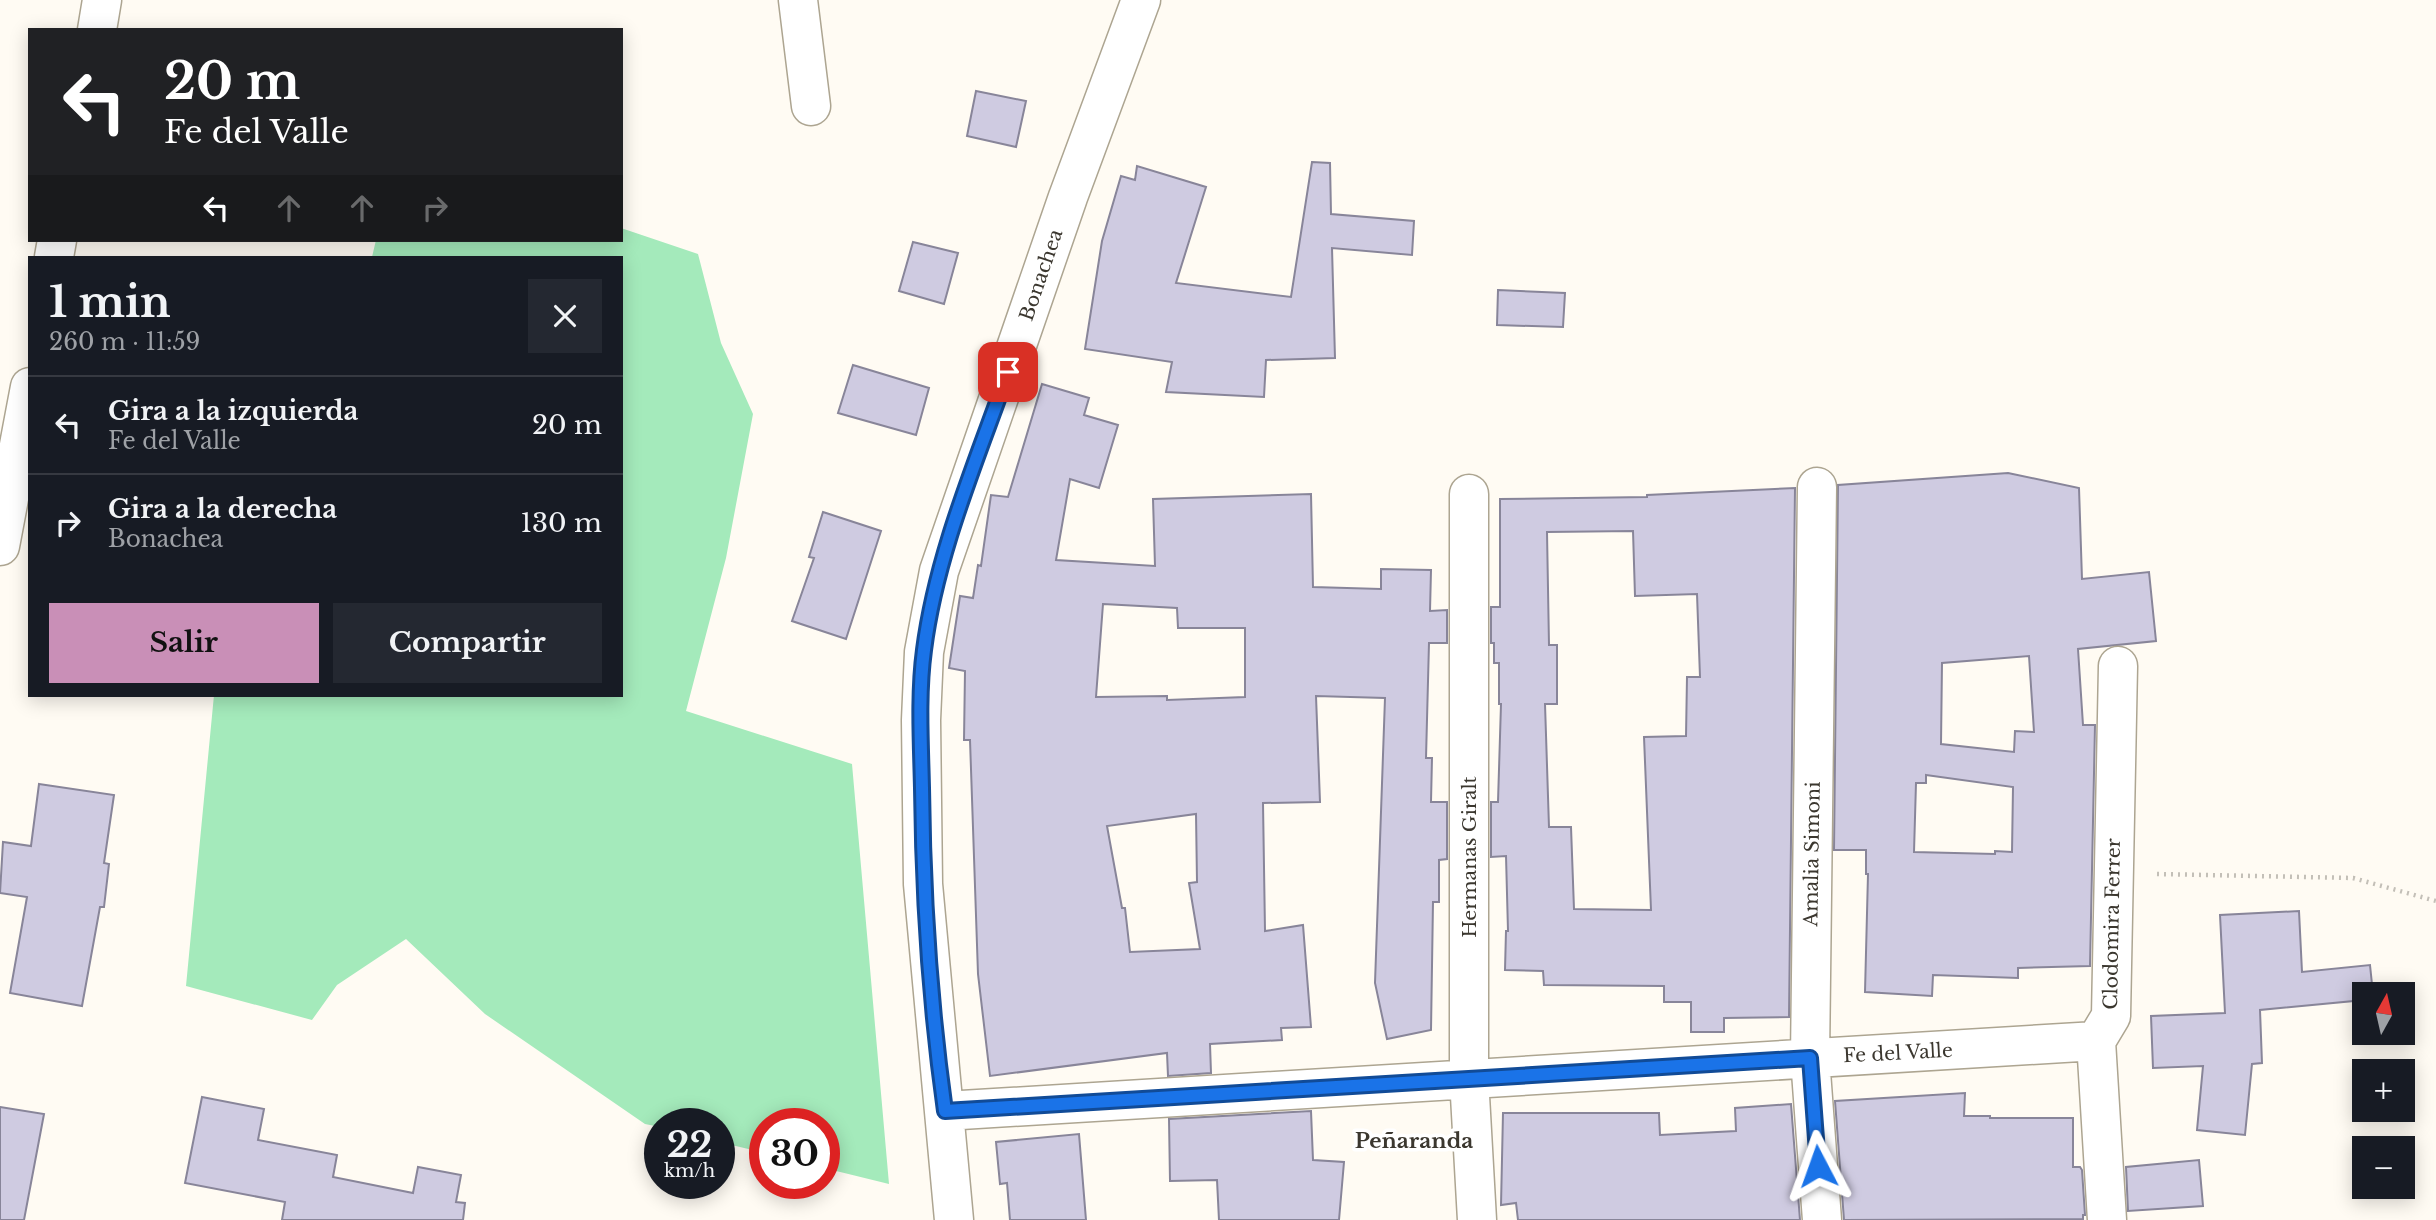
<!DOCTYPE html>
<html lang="es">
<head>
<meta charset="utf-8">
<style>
  :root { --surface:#171b24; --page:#242831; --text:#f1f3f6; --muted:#9ea1a6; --line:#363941; --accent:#c98fb7 }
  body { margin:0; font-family:"Libre Baskerville",serif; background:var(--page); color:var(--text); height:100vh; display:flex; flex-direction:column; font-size:26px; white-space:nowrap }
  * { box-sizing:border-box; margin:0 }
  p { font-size:23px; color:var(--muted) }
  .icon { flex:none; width:38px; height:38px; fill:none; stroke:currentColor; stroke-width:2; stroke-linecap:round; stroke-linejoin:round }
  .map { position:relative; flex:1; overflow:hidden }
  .side { position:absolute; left:28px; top:256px; width:595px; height:441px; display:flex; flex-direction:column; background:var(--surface); border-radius:0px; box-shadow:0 4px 18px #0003 }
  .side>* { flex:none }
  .banner { position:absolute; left:28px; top:28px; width:595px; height:214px; border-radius:0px; box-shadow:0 4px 18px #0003; background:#202124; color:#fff; overflow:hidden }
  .needle { width:46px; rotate:8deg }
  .tools { position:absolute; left:2352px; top:982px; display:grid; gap:14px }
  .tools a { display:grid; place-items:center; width:63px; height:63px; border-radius:0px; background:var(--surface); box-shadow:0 4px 18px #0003; font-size:35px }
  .speed { position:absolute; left:644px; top:1108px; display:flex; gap:14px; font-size:35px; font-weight:700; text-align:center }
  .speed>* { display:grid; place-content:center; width:91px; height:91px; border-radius:50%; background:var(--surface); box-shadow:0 4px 18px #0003; line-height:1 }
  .speed small { font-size:18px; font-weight:400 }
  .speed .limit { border:10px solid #d22; background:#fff; color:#111 }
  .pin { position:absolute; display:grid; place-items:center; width:60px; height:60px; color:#fff; margin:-30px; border-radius:14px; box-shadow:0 4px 10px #0006 }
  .me { position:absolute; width:77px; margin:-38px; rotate:356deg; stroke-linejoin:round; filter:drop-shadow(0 0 5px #0008) }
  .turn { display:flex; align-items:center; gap:24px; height:147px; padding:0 21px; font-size:32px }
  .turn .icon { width:91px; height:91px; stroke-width:2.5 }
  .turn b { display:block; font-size:49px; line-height:60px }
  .lanes { display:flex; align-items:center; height:66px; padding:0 21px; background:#0003; justify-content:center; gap:35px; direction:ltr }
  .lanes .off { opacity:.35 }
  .round { display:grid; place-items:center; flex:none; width:74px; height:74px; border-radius:0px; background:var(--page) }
  .summary { display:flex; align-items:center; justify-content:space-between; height:119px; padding:0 21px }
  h1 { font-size:42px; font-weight:800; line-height:52px }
  .action { display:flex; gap:14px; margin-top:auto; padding:14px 21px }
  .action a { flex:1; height:80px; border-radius:0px; background:var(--accent); color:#111; font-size:28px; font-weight:800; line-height:80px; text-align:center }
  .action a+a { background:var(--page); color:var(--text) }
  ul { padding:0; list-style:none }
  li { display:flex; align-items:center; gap:21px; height:98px; padding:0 21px; border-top:2px solid var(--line) }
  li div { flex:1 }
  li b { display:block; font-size:26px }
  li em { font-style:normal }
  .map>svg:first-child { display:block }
  .green { fill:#a4eabb }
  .building { fill:#cfcbe1; stroke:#888599; stroke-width:2; fill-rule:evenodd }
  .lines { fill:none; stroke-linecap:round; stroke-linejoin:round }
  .minor-casing { stroke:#ada591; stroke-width:41 }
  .path { stroke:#c3bfb7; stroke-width:4.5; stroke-dasharray:2 5; stroke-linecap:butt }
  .minor { stroke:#fff; stroke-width:38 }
  .route-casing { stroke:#114b97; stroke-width:18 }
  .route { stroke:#1a73e8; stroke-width:12 }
  .labels { text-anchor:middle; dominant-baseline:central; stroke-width:7; stroke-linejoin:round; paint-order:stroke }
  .street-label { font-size:19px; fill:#3b372f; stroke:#fff }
  .neighbourhood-label { font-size:21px; font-weight:bold; fill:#3b372f; stroke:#fff }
</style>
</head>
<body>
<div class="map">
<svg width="2436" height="1220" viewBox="0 0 2436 1220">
  <rect width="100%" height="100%" fill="#fffbf3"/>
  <path class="green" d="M621 228 698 254 721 343 753 414 726 558 686 711 852 764 889 1184 824 1168V1124H765V1153L719 1142V1124H660V1127L645 1124 485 1014 406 939 337 985 312 1020 186 986 214 695H621V257H372L376 240H621Z"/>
  <path class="building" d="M976 91 1026 101 1016 147 967 136Z
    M1312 162 1330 163 1331 214 1414 221 1412 255 1332 248 1335 358 1266 360 1264 397 1166 392 1172 362 1085 349 1102 241 1121 176 1135 180 1137 166 1206 187 1176 283 1291 297Z
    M913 242 958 253 944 304 899 291Z
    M1498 290 1565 293 1563 327 1497 325Z
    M853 365 929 388 916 435 838 413Z
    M1042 384 1089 398 1084 415 1118 425 1099 488 1070 479 1056 560 1155 566 1153 499 1311 494 1313 587 1381 589V569L1431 570 1430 611 1447 610V643H1429L1426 758H1432L1431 802H1447V859L1439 860V902H1433L1431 1030 1387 1039 1375 983 1385 698 1316 696 1320 802 1263 803 1265 931 1303 925 1311 1027 1281 1028 1282 1040 1210 1044 1211 1073 1168 1076 1167 1053 990 1076 978 974 970 740H964L965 671 949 668 960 596 973 598 978 565 981 566 991 495 1008 497ZM1103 604 1177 608 1178 628H1245V697L1167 700V696L1096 697ZM1196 814 1197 882 1189 883 1200 949 1130 952 1125 908H1122L1107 826Z
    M2008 473 2079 488 2082 579 2149 572 2156 641 2078 649 2083 725H2095L2090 966 2018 968V978L1933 975 1932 996 1865 992 1868 874H1866V850H1834L1838 485ZM2029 656 2034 732 2015 731 2014 752 1941 744 1942 663ZM1926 775 2013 787 2012 852 1995 851V854L1914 852 1916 783H1926Z
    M1795 488 1789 1017 1724 1018V1032H1691V1002H1664V986L1544 985 1543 971 1505 970 1506 931H1508L1506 856 1491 857V802H1498L1501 704H1499V663H1494V643H1491V607H1500V499L1647 497V495ZM1633 531 1635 596 1697 594 1700 677H1687L1686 736 1644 737 1651 910 1574 909 1571 827H1549L1545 704H1557V645H1549L1547 532Z
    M823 512 881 531 846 639 792 621 814 558 809 557Z
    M39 784 114 795 104 863 109 864 104 907H100L82 1006 10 993 27 897 0 893 3 842 31 846Z
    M2299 911 2302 972 2370 965 2373 994H2364V1000L2260 1010 2262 1063 2252 1064 2245 1135 2197 1130 2203 1066 2153 1068 2151 1016 2225 1013 2220 915Z
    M1965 1093 1964 1116H1990V1118H2073V1167H2080L2082 1170 2085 1215H2083V1219L1844 1220 1835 1101Z
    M202 1097 264 1109 258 1140 337 1155 333 1177 413 1193 418 1167 461 1175 456 1202 465 1203 463 1220H282L285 1202 185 1183Z
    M1791 1104 1800 1220H1518L1516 1203 1501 1205 1503 1113H1659L1660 1135 1736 1131 1735 1108Z
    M0 1107 44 1114 24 1220H0Z
    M1311 1111 1313 1160 1344 1162 1339 1220H1219L1217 1180 1170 1181 1169 1119Z
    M1079 1134 1086 1220H1010L1007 1183 1000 1184 996 1142Z
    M2199 1160 2203 1206 2128 1211 2126 1167Z"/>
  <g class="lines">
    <g class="minor-casing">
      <path id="minor" d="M798 0 811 106
        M97 30 102 0
        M54 257 57 240
        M1817 487 1810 1058 1822 1220
        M1469 494V1078L1477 1220
        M0 546 30 387
        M945 1111 2096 1041
        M954 1220 923 884 921 720 924 652 939 571 1068 197 1141 0
        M2107 1220 2096 1041 2111 1016 2118 666"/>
    </g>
    <path class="path" d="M2157 874 2353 878 2436 901"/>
    <use href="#minor" class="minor"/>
  </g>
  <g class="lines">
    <g class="route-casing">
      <path id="route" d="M1008 372C976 462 936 555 924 650 918 695 921 743 922 788 923 896 930 1004 945 1111L1810 1058 1818 1166"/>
    </g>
    <use href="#route" class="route"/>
  </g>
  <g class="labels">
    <g class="street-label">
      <text transform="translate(1041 275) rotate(-71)">Bonachea</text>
      <text transform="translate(1812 854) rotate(-89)">Amalia Simoni</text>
      <text transform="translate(1469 857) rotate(-90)">Hermanas Giralt</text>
      <text transform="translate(2112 924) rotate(-89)">Clodomira Ferrer</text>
      <text transform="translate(1898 1053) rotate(-3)">Fe del Valle</text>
    </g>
    <g class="neighbourhood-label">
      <text x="1414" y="1141">Peñaranda</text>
    </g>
  </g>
</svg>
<div class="tools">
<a><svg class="needle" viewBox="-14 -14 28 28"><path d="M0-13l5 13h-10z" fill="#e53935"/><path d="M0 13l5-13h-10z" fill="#9ea1a6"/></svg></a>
<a>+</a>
<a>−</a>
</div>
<div class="speed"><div>22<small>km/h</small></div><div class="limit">30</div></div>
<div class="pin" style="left:1008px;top:372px;background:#d93025"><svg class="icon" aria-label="arrive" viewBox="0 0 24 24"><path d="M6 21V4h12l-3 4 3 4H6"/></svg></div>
<svg class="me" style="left:1818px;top:1166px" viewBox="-20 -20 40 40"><path d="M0-17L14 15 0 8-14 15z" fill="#1a73e8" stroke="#fff" stroke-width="4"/></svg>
<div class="banner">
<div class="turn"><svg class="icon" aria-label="left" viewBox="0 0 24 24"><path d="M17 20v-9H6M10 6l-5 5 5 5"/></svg><div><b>20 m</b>Fe del Valle</div></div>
<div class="lanes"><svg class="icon" aria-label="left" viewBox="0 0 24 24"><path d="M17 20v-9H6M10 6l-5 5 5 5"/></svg><svg class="icon off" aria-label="ahead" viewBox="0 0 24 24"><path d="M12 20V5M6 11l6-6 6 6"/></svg><svg class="icon off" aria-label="ahead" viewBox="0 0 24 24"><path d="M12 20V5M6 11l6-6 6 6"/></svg><svg class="icon off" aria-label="right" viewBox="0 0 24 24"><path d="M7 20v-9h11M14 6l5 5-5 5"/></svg></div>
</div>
<section class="side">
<div class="summary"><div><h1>1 min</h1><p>260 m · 11:59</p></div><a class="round"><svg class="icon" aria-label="close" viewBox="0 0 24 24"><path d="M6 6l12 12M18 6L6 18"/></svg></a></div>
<ul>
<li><svg class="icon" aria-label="left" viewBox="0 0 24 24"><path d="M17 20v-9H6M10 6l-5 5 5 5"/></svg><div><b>Gira a la izquierda</b><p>Fe del Valle</p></div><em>20 m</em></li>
<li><svg class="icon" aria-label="right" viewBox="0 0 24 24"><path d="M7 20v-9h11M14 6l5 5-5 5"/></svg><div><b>Gira a la derecha</b><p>Bonachea</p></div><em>130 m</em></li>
</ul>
<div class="action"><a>Salir</a><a>Compartir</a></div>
</section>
</div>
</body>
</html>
